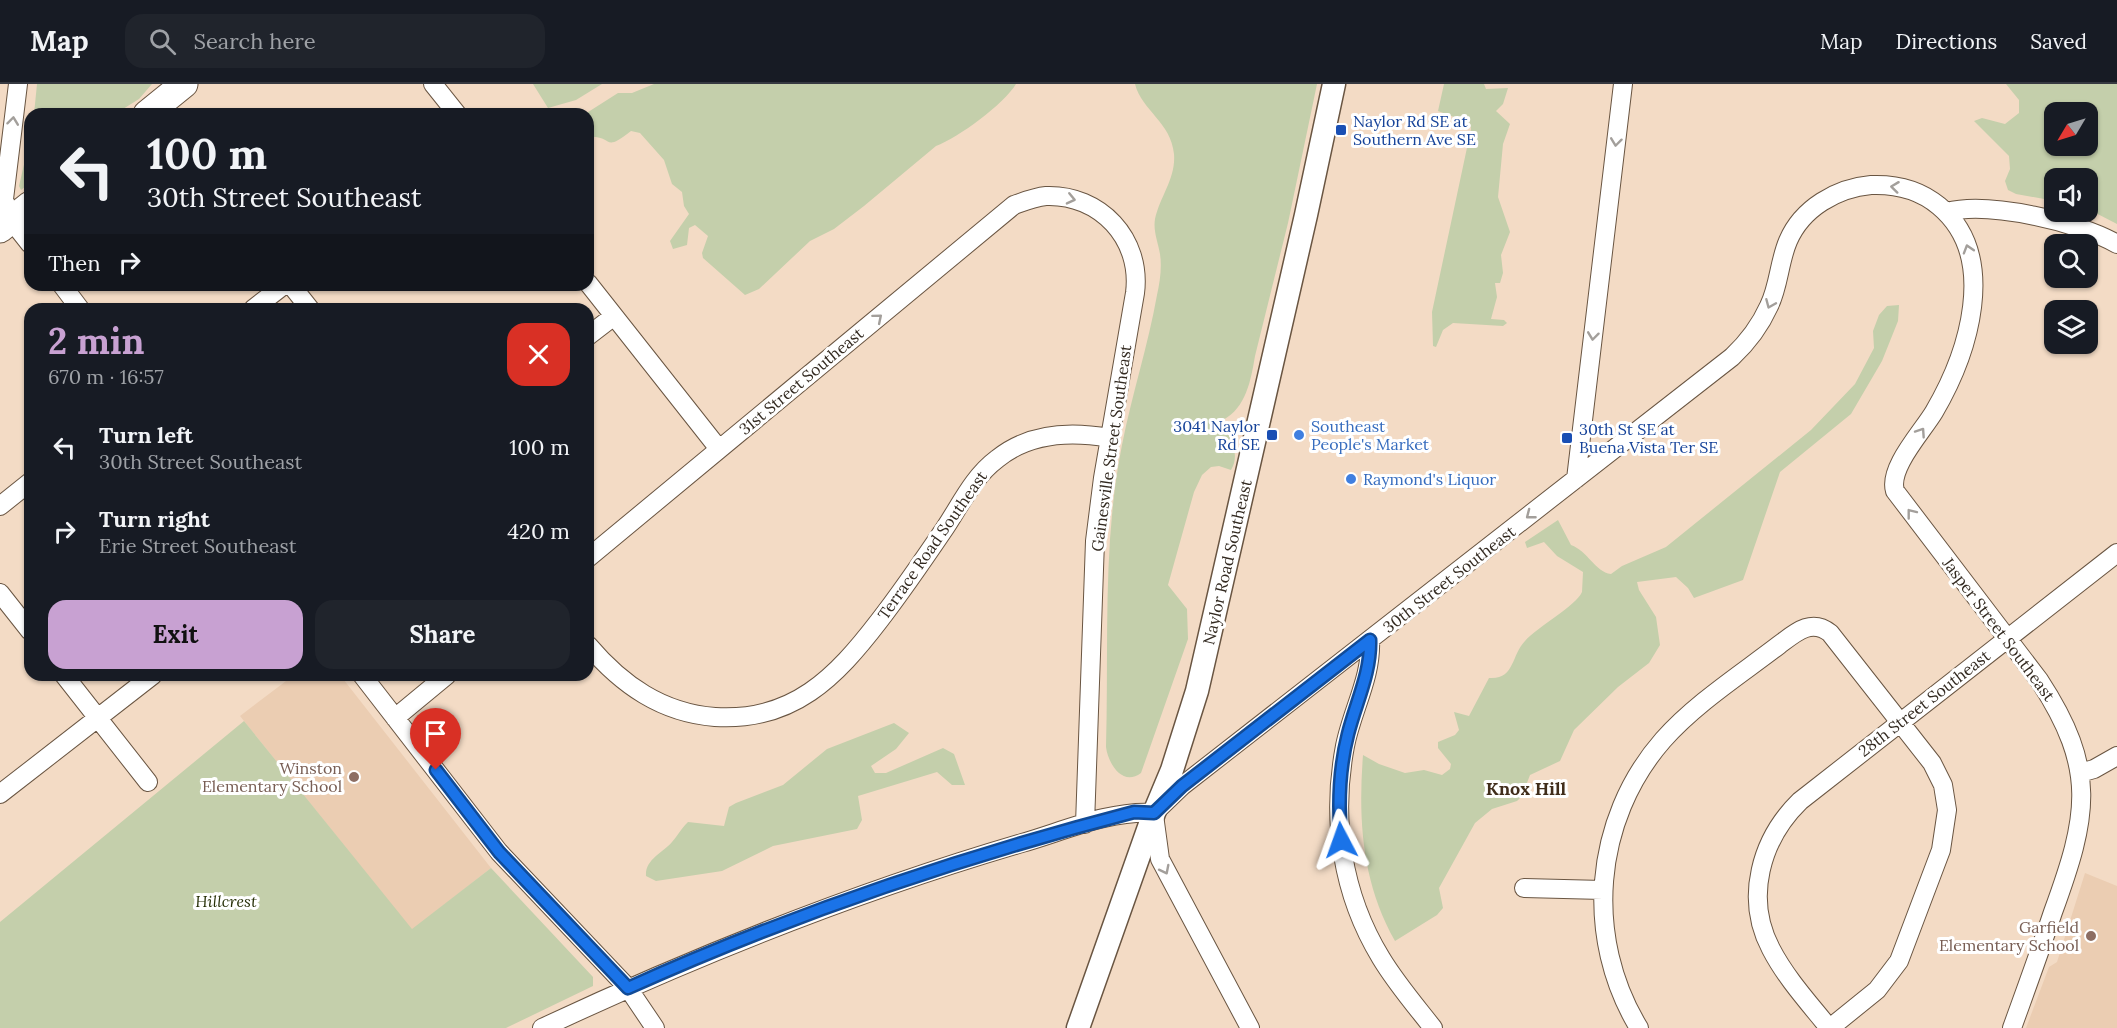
<!DOCTYPE html>
<html lang="en">
<head>
<meta charset="utf-8">
<style>
  :root { --surface:#171b24; --page:#20242c; --text:#f1f3f6; --muted:#9ea1a6; --line:#363941; --accent:#c8a1d2 }
  body { margin:0; font-family:Lora,serif; background:var(--page); color:var(--text); height:100vh; display:flex; flex-direction:column; font-size:22px; white-space:nowrap }
  * { box-sizing:border-box; margin:0 }
  p { font-size:20px; color:var(--muted) }
  .icon { flex:none; width:33px; height:33px; fill:none; stroke:currentColor; stroke-width:2; stroke-linecap:round; stroke-linejoin:round }
  .map { position:relative; flex:1; overflow:hidden }
  .drawer { position:absolute; left:24px; top:219px; width:570px; height:378px; display:flex; flex-direction:column; background:var(--surface); border-radius:18px; box-shadow:0 2px 4px #0004 }
  .drawer>* { flex:none }
  .banner { position:absolute; left:24px; top:24px; width:570px; height:183px; border-radius:18px; box-shadow:0 2px 4px #0004; background:#171b24; color:var(--text); overflow:hidden }
  .needle { width:39px; rotate:232deg }
  .controls { position:absolute; left:2044px; top:18px; display:grid; gap:12px }
  .controls a { display:grid; place-items:center; width:54px; height:54px; border-radius:12px; background:var(--surface); box-shadow:0 2px 4px #0004; font-size:30px }
  .pin { position:absolute; display:grid; place-items:center; width:51px; height:51px; color:#fff; margin:-62px -26px; border-radius:50% 50% 50% 0; rotate:-45deg; box-shadow:0 0 6px #0007 }
  .pin .icon { rotate:45deg }
  .me { position:absolute; width:66px; margin:-33px; rotate:356deg; stroke-linejoin:round; filter:drop-shadow(0 0 4px #0008) }
  .turn { display:flex; align-items:center; gap:21px; height:126px; padding:0 24px; font-size:27px }
  .turn .icon { width:78px; height:78px; stroke-width:2.5 }
  .turn b { display:block; font-size:42px; line-height:51px }
  .then { display:flex; align-items:center; height:57px; padding:0 24px; background:#0003; gap:12px; font-size:22px }
  .round { display:grid; place-items:center; flex:none; width:63px; height:63px; border-radius:18px; background:var(--page) }
  .head { display:flex; align-items:center; justify-content:space-between; height:102px; padding:0 24px }
  h1 { font-size:36px; font-weight:700; line-height:45px; color:var(--accent) }
  .cta { display:flex; gap:12px; margin-top:auto; padding:12px 24px }
  .cta a { flex:1; height:69px; border-radius:18px; background:var(--accent); color:#111; font-size:24px; font-weight:700; line-height:69px; text-align:center }
  .cta a+a { background:var(--page); color:var(--text) }
  ul { padding:0; list-style:none }
  li { display:flex; align-items:center; gap:18px; height:84px; padding:0 24px }
  li div { flex:1 }
  li b { display:block; font-size:22px }
  li em { font-style:normal }
  header { display:flex; align-items:center; gap:36px; box-sizing:border-box; height:84px; padding:0 30px; background:var(--surface); border-bottom:2px solid var(--line) }
  header strong { font-size:28px }
  nav { display:flex; gap:33px; margin-inline-start:auto; font-size:21px }
  .search { width:420px; height:54px; background:var(--page); display:flex; align-items:center; gap:15px; box-sizing:border-box; padding:0 21px; border-radius:18px; color:var(--muted); font-size:22px }
  .map>svg:first-child { display:block }
  .built { fill:#ebcdb2 }
  .green { fill:#c4cfab; fill-rule:evenodd }
  .lines { fill:none; stroke-linecap:round; stroke-linejoin:round }
  .minor-casing { stroke:#695542; stroke-width:20 }
  .major-casing { stroke:#695542; stroke-width:25 }
  .highway-casing { stroke:#695542; stroke-width:29 }
  .minor { stroke:#fff; stroke-width:18 }
  .major { stroke:#fff; stroke-width:22 }
  .highway { stroke:#fff; stroke-width:27 }
  .oneway { stroke:#a39f9b }
  .route-casing { stroke:#114b97; stroke-width:15 }
  .route { stroke:#1a73e8; stroke-width:10 }
  .transit-dot { fill:#1a4fb4; stroke:#fff; stroke-width:2 }
  .shop-dot { fill:#3f7fe0; stroke:#fff; stroke-width:2 }
  .education-dot { fill:#8d6e63; stroke:#fff; stroke-width:2 }
  .labels { text-anchor:middle; dominant-baseline:central; stroke-width:6; stroke-linejoin:round; paint-order:stroke }
  .transit-label { font-size:16px; fill:#164399; stroke:#fff; text-anchor:start }
  .street-label { font-size:16px; fill:#332a21; stroke:#fff }
  .shop-label { font-size:16px; fill:#366cbe; stroke:#fff; text-anchor:start }
  .education-label { font-size:16px; fill:#785e54; stroke:#fff; text-anchor:end }
  .park-label { font-size:16px; font-style:italic; fill:#262f06; stroke:#fff }
  .neighbourhood-label { font-size:18px; font-weight:bold; fill:#402d1b; stroke:#fff }
</style>
</head>
<body>
<header>
<strong>Map</strong>
<div class="search"><svg class="icon" aria-label="search" viewBox="0 0 24 24"><circle cx="10" cy="10" r="6"/><path d="M15 15l6 6"/></svg>Search here</div>
<nav><a>Map</a><a>Directions</a><a>Saved</a></nav>
</header>
<div class="map">
<svg width="2117" height="944" viewBox="0 0 2117 944">
  <rect width="100%" height="100%" fill="#f3dbc5"/>
  <path class="built" d="M294 591H340L491 784 412 846 240 632Z
    M2085 789 2117 802V944H2026L2049 883 2057 878Z"/>
  <path class="green" d="M37 0H152L139 15 115 30H34Z
    M533 0H602L576 16 548 24Z
    M654 0H1016C1004 20 958 54 936 62L864 122 834 145 810 157 759 205 745 211 703 174 702 169 708 152 695 141 689 144 687 161 673 165 670 157 689 130 684 122 682 108 672 100 664 76 640 49 631 47C602 70 614 51 588 53V30H585L618 9H632Z
    M1135 0H1317L1288 139 1255 272C1251 296 1246 324 1223 336L1222 341C1232 353 1240 372 1231 386L1219 382 1211 383 1202 391 1194 408 1168 501 1187 525 1188 555 1141 689C1122 703 1108 679 1106 663 1109 563 1102 460 1122 361 1132 310 1148 262 1157 211 1160 198 1162 183 1160 170 1158 158 1153 147 1155 135 1160 112 1176 94 1174 70 1171 38 1142 27 1135 0Z
    M1444 0H1484L1486 5 1508 4 1503 20 1496 27 1510 40 1503 60 1498 113 1510 148 1501 171 1503 189 1500 199H1495L1497 213 1491 235 1504 236 1507 239 1503 242 1453 239 1443 246 1436 263 1433 262 1432 228 1471 45 1470 39 1438 27Z
    M2006 0H2117V140L2088 125V94H2055V117L2016 110 2008 106 2005 97 2010 85 2009 72 1974 37 1982 34 2005 40 2019 29V16ZM2055 28H2088V62H2055Z
    M30 55V99L21 106 19 102Z
    M1899 221 1898 237 1882 277 1851 330 1780 388 1743 496 1694 514 1688 504 1676 493 1637 498 1639 506 1656 533 1660 561 1649 579 1618 603 1574 646 1560 677 1530 691 1522 712 1517 717 1492 725 1475 739 1439 804 1443 824 1437 831 1395 857C1362 798 1358 737 1363 671L1379 680 1405 689 1424 686 1442 691 1450 685 1451 680 1438 664V658L1455 651 1459 646 1454 628 1469 632 1489 594C1515 596 1511 571 1525 557 1537 543 1576 522 1582 508L1583 488 1557 472 1544 458 1527 464 1525 458 1558 436 1571 461C1588 467 1595 488 1611 490L1622 482 1666 463 1811 346 1855 300 1874 264 1873 247 1879 231 1887 222Z
    M244 637 412 845 491 784 593 893V902L506 944H0V838Z
    M894 639 909 649 896 665 871 682 875 689H886L943 664 954 670 965 701H952L937 688 858 712 862 736 857 745 773 762 722 787 656 797 646 792C645 775 663 769 672 758 678 751 681 745 688 738L724 742 729 723 736 719 783 701 827 665Z"/>
  <g class="lines">
    <g class="minor-casing">
      <path id="minor" d="M18 0 4 115 11 136 30 160
        M433 0 457 30
        M1947 128C1988 117 2080 138 2117 160
        M588 199 719 365
        M62 201 80 225
        M291 201 310 225
        M253 225 284 201
        M588 252 614 232
        M1576 395 1623 0
        M0 422 30 398
        M588 474 1014 121C1025 117 1035 113 1046 112 1100 110 1142 155 1135 209L1103 394 1095 457 1085 740
        M0 509 30 547
        M1370 556C1372 593 1352 626 1345 662 1331 736 1342 810 1381 874 1396 899 1415 921 1433 944
        M588 561C622 601 662 629 715 633 793 638 836 593 879 537 903 506 924 475 945 444 961 420 973 393 997 375 1029 349 1070 347 1109 354
        M64 591 148 698
        M362 591 499 768 628 904 655 944
        M395 634 447 591
        M2080 689 2094 685 2117 672
        M0 710 153 591
        M1154 731 1160 775 1250 944
        M1524 804 1603 806
        M542 944C700 870 855 808 1022 759 1064 747 1110 726 1154 729L1182 702 1732 273C1748 258 1760 242 1769 222 1779 202 1779 178 1788 157 1802 124 1837 104 1871 101 1896 100 1920 106 1939 122 2000 173 1968 270 1934 328 1922 348 1888 384 1895 407L2039 596C2098 686 2088 732 2053 828 2040 867 2026 905 2012 944
        M1639 944C1584 854 1593 736 1663 656 1696 619 1740 591 1779 561 1795 549 1811 534 1830 549L1932 679 1943 701 1947 726 1941 766 1899 877 1877 906 1830 944
        M1829 944C1809 919 1786 894 1771 865 1744 814 1761 755 1800 717L2117 469"/>
    </g>
    <g class="major-casing">
      <path id="major" d="M1078 944 1154 729 1172 686 1197 607 1306 131 1334 0"/>
    </g>
    <g class="highway-casing">
      <path id="highway" d="M147 30 184 0
        M0 145 30 121"/>
    </g>
    <use href="#minor" class="minor"/>
    <use href="#major" class="major"/>
    <use href="#highway" class="highway"/>
  </g>
  <defs><path id="oneway-chevron" d="M-2-3.5L2.5 0L-2 3.5" fill="none" stroke-width="1.6" stroke-linecap="round" stroke-linejoin="round" transform="scale(1.5)"/></defs>
  <g class="oneway">
    <use href="#oneway-chevron" transform="translate(13 37) rotate(-83)"/>
    <use href="#oneway-chevron" transform="translate(1616 58) rotate(97)"/>
    <use href="#oneway-chevron" transform="translate(1895 103) rotate(-173)"/>
    <use href="#oneway-chevron" transform="translate(1071 115) rotate(13)"/>
    <use href="#oneway-chevron" transform="translate(1968 165) rotate(-107)"/>
    <use href="#oneway-chevron" transform="translate(1770 220) rotate(113)"/>
    <use href="#oneway-chevron" transform="translate(878 234) rotate(-40)"/>
    <use href="#oneway-chevron" transform="translate(1593 252) rotate(97)"/>
    <use href="#oneway-chevron" transform="translate(1921 348) rotate(-56)"/>
    <use href="#oneway-chevron" transform="translate(1911 429) rotate(-128)"/>
    <use href="#oneway-chevron" transform="translate(1530 431) rotate(142)"/>
    <use href="#oneway-chevron" transform="translate(1165 786) rotate(63)"/>
  </g>
  <g class="lines">
    <g class="route-casing">
      <path id="route" d="M436 686 499 768 628 904C792 830 961 773 1134 728L1154 729 1182 702 1370 556C1371 589 1356 618 1348 650 1339 685 1338 721 1341 756"/>
    </g>
    <use href="#route" class="route"/>
  </g>
  <g class="transit-dot">
    <rect x="1335" y="40" width="12" height="12" rx="3"/>
    <rect x="1266" y="345" width="12" height="12" rx="3"/>
    <rect x="1561" y="348" width="12" height="12" rx="3"/>
  </g>
  <g class="shop-dot">
    <circle cx="1299" cy="351" r="6"/>
    <circle cx="1351" cy="395" r="6"/>
  </g>
  <g class="education-dot">
    <circle cx="354" cy="693" r="6"/>
    <circle cx="2091" cy="852" r="6"/>
  </g>
  <g class="labels">
    <g class="transit-label">
      <text x="1353" y="37">Naylor Rd SE at<tspan x="1353" dy="18">Southern Ave SE</tspan></text>
      <text x="1260" y="342" text-anchor="end">3041 Naylor<tspan x="1260" dy="18">Rd SE</tspan></text>
      <text x="1579" y="345">30th St SE at<tspan x="1579" dy="18">Buena Vista Ter SE</tspan></text>
    </g>
    <g class="street-label">
      <text transform="translate(801 297) rotate(-40)">31st Street Southeast</text>
      <text transform="translate(1111 364) rotate(-82)">Gainesville Street Southeast</text>
      <text transform="translate(932 461) rotate(-55)">Terrace Road Southeast</text>
      <text transform="translate(1227 478) rotate(-77)">Naylor Road Southeast</text>
      <text transform="translate(1449 495) rotate(-38)">30th Street Southeast</text>
      <text transform="translate(1999 545) rotate(53)">Jasper Street Southeast</text>
      <text transform="translate(1924 619) rotate(-38)">28th Street Southeast</text>
    </g>
    <g class="shop-label">
      <text x="1311" y="342">Southeast<tspan x="1311" dy="18">People's Market</tspan></text>
      <text x="1363" y="395">Raymond's Liquor</text>
    </g>
    <g class="education-label">
      <text x="342" y="684">Winston<tspan x="342" dy="18">Elementary School</tspan></text>
      <text x="2079" y="843">Garfield<tspan x="2079" dy="18">Elementary School</tspan></text>
    </g>
    <g class="park-label">
      <text x="226" y="817">Hillcrest</text>
    </g>
    <g class="neighbourhood-label">
      <text x="1526" y="704">Knox Hill</text>
    </g>
  </g>
</svg>
<div class="controls">
<a><svg class="needle" viewBox="-14 -14 28 28"><path d="M0-13l5 13h-10z" fill="#e53935"/><path d="M0 13l5-13h-10z" fill="#9ea1a6"/></svg></a>
<a><svg class="icon" aria-label="sound" viewBox="0 0 24 24"><path d="M4 9h4l5-4v14l-5-4H4zM17 9q2 3 0 6"/></svg></a>
<a><svg class="icon" aria-label="search" viewBox="0 0 24 24"><circle cx="10" cy="10" r="6"/><path d="M15 15l6 6"/></svg></a>
<a><svg class="icon" aria-label="layers" viewBox="0 0 24 24"><path d="M12 4l9 5-9 5-9-5zM3 14l9 5 9-5"/></svg></a>
</div>
<div class="pin" style="left:436px;top:686px;background:#d93025"><svg class="icon" aria-label="arrive" viewBox="0 0 24 24"><path d="M6 21V4h12l-3 4 3 4H6"/></svg></div>
<svg class="me" style="left:1341px;top:756px" viewBox="-20 -20 40 40"><path d="M0-17L14 15 0 8-14 15z" fill="#1a73e8" stroke="#fff" stroke-width="4"/></svg>
<div class="banner">
<div class="turn"><svg class="icon" aria-label="left" viewBox="0 0 24 24"><path d="M17 20v-9H6M10 6l-5 5 5 5"/></svg><div><b>100 m</b>30th Street Southeast</div></div>
<div class="then">Then<svg class="icon" aria-label="right" viewBox="0 0 24 24"><path d="M7 20v-9h11M14 6l5 5-5 5"/></svg></div>
</div>
<section class="drawer">
<div class="head"><div><h1>2 min</h1><p>670 m · 16:57</p></div><a class="round" style="background:#d93025;color:#fff"><svg class="icon" aria-label="close" viewBox="0 0 24 24"><path d="M6 6l12 12M18 6L6 18"/></svg></a></div>
<ul>
<li><svg class="icon" aria-label="left" viewBox="0 0 24 24"><path d="M17 20v-9H6M10 6l-5 5 5 5"/></svg><div><b>Turn left</b><p>30th Street Southeast</p></div><em>100 m</em></li>
<li><svg class="icon" aria-label="right" viewBox="0 0 24 24"><path d="M7 20v-9h11M14 6l5 5-5 5"/></svg><div><b>Turn right</b><p>Erie Street Southeast</p></div><em>420 m</em></li>
</ul>
<div class="cta"><a>Exit</a><a>Share</a></div>
</section>
</div>
</body>
</html>
